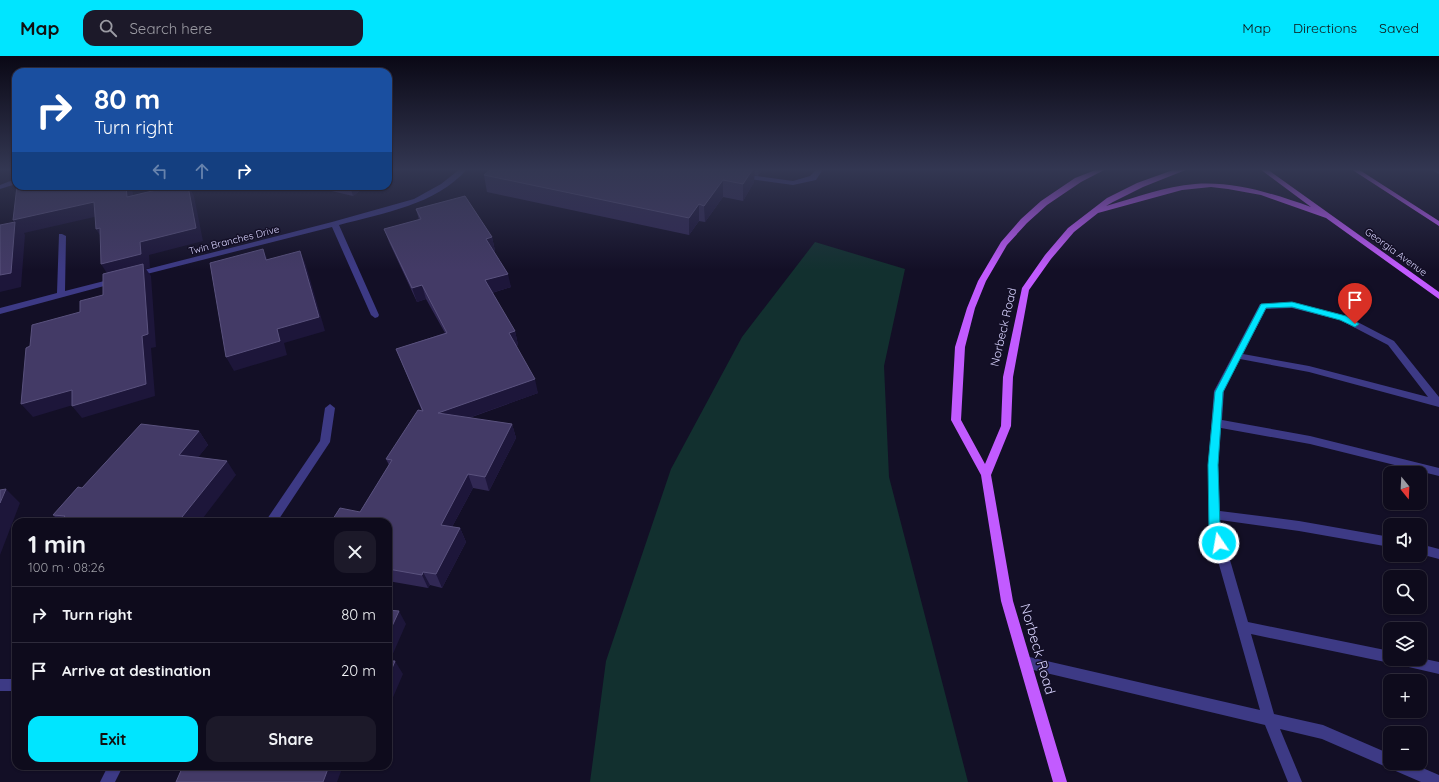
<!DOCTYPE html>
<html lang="en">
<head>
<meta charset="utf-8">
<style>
  :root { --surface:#0e0b1c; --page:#1c1929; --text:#f1f3f6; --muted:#9b9ba3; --line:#2e2b3b; --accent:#00e5ff }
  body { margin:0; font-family:Quicksand,sans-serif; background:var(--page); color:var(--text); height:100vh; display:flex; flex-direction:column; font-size:15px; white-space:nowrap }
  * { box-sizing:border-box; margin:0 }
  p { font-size:13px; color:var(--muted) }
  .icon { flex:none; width:22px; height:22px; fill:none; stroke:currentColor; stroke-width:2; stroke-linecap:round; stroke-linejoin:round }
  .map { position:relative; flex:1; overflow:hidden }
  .panel { position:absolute; left:12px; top:462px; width:380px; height:252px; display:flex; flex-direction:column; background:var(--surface); border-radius:12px; box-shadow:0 1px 3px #0004,0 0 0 1px var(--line) }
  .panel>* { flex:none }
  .hud { position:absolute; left:12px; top:12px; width:380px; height:122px; border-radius:12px; box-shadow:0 1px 3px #0004,0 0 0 1px var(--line); background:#1a4fa0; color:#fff; overflow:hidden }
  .needle { width:26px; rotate:162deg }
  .buttons { position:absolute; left:1383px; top:410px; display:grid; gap:8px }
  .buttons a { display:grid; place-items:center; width:44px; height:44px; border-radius:8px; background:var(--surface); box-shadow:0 1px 3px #0004,0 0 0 1px var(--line); font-size:20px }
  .pin { position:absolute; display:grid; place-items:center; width:34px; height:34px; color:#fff; margin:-41px -17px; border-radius:50% 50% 50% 0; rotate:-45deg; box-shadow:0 0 4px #0007 }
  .pin .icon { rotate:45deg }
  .me { position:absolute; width:44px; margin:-22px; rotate:348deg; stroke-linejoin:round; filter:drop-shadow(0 0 3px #0008) }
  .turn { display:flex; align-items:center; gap:14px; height:84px; padding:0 16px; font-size:18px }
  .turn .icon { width:52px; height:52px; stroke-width:2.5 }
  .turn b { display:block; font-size:28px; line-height:34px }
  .lanes { display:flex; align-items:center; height:38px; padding:0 16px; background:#0003; justify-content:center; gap:20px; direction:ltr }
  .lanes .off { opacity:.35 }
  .round { display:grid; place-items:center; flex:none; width:42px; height:42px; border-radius:12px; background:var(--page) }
  .summary { display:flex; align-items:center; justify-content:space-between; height:68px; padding:0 16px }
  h1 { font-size:24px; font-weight:700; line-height:30px }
  .primary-button { display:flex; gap:8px; margin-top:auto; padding:8px 16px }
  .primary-button a { flex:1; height:46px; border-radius:12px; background:var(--accent); color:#111; font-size:16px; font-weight:700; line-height:46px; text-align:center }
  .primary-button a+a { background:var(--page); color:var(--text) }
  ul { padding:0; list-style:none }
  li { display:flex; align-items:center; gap:12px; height:56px; padding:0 16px; border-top:1px solid var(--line) }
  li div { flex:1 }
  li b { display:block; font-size:15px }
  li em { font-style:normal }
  header { display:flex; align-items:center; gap:24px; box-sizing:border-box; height:56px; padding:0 20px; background:var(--accent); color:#111 }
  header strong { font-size:19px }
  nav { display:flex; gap:22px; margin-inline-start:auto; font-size:14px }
  .search { width:280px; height:36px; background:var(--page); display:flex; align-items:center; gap:10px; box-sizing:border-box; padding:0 14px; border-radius:12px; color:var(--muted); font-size:15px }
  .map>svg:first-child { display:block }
  .green { fill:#12302f }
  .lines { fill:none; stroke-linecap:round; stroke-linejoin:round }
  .service { fill:#3d3a85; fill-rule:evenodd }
  .minor { fill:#3d3a85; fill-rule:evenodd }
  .tertiary { fill:#3d3a85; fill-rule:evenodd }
  .primary { fill:#c25bff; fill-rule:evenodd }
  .wall { fill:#312854 }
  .shaded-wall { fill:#1d163a }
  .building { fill:#433a66; stroke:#5a527e }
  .route { fill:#00e5ff; stroke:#0095a6 }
  .labels { text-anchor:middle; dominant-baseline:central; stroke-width:3; stroke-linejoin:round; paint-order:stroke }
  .far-street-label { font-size:10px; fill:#d9d4ff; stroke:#130f26 }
  .street-label { font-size:12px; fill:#d9d4ff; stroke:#130f26 }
  .near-street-label { font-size:14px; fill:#d9d4ff; stroke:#130f26 }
</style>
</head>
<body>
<header>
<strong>Map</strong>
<div class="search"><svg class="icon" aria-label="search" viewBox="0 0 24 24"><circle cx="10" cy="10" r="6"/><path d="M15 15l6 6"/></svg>Search here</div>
<nav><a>Map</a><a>Directions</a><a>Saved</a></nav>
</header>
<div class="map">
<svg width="1439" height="726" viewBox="0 0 1439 726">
  <rect width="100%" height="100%" fill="#130f26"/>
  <path class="green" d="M815 186 905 213 884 310 889 421 968 726H590L606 605 671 413 742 281Z"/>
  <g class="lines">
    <path class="service" d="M1430 113H1439V118Z
      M1292 246 1346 260 1394 285 1439 341V351L1309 316 1240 303 1224 335 1222 364 1310 380 1439 412V420L1310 388 1221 372 1218 409 1220 455 1299 465 1390 481V491L1299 475 1220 464 1221 473 1248 566 1390 595V603H1420V602L1439 606V618L1400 609 1395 605 1390 607 1251 578 1274 658 1323 669 1390 698V707H1411L1439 719V726H1421L1322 683 1280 673 1302 726H1288L1265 669 1025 612 1020 610 1019 606 1020 602 1025 600 1260 654 1209 473 1208 409 1214 335 1260 248ZM1292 252 1340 264 1388 289 1428 341 1309 310 1243 298 1266 253Z
      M1420 488 1439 493V503L1420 498Z"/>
    <path class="minor" d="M460 113H467C436 149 383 157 339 169L379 259 378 261 375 262 371 259 332 171 135 221 131 219 132 217 332 166 414 143 441 128Z
      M817 113H823L816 124 793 129 742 122 738 120 742 118 793 125 810 120Z
      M59 178H62L66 180 65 235 116 222 120 224 119 226 0 258V252L57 237Z
      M330 348 335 352 330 386 277 466H265L320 385 325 352Z
      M0 623H16V635H0Z
      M108 710H123L115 726H100Z"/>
    <path class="tertiary" d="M13 124H16V128L0 133V129Z"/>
    <path class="primary" d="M1098 113H1106L1081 126 1047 149 1027 167 1007 189 986 225 975 252 965 291 961 364 985 408 1001 370 1003 321 1022 232 1045 199 1068 172 1107 142 1137 127 1173 114 1188 113 1143 131 1113 146 1106 150C1135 142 1165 130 1195 128 1235 125 1274 138 1311 151L1260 113H1267L1439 236V243L1326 162 1261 139 1228 133 1211 131 1182 134 1098 157 1074 176 1051 203 1029 234 1013 321 1011 370 991 419 1013 545 1067 726H1053L1001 545 981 419 951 364 955 291 967 252 978 225 1001 186 1021 163 1041 145 1075 122Z
      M1351 113H1358L1439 165V170Z"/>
  </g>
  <path class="wall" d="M491 113H763L758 120 754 119V126L743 145 723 141 705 166 699 165 689 179 487 136 484 119Z
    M310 130H366L353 140Z
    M416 153 492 181 495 195H494L511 231 492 237 515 275 518 289 516 290 538 337 469 362 512 368 516 382 489 435 473 432 452 471 460 472 466 486 442 532 430 529 428 532 388 525V466L360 456 389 409 386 403 422 355 396 293 445 277 426 243 417 246 389 186 384 173 419 164Z
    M199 375 208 389 198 401 236 419 60 466 53 459 82 432Z
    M16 538V548L11 543Z"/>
  <path class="shaded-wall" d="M388 113H395L388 118Z
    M753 113H755L754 126 743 145V128Z
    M759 113H763L758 120Z
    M723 124V141L705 166 704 150Z
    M126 130H132L135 154 127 141Z
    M188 130H189L194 140 203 185 149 199 150 212 146 213 151 220 156 291 151 292 155 340 82 362 72 350 110 222 101 208 140 186Z
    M350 130H366L353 140Z
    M94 146 103 159 24 177 25 179 21 231 0 236V219L15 167 13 164Z
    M699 148V165L689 179V162Z
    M100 172 104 186 96 173Z
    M492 181 495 195 490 196 486 183Z
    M263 193 269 207 266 204Z
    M300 195 306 209 325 275 284 287 287 299 234 315 226 301 277 273Z
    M508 218 511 231 488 238 485 224Z
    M422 229 426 243 417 246 412 232Z
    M515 275 518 289 512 291 509 277Z
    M535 323 538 337 443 371 438 357Z
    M72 334 83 346 33 361 21 348Z
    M512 368 516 382 489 435 485 421Z
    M199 375 208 389 189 413 179 399Z
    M227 405 236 419 200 466H178Z
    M468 418 473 432 446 482 441 469Z
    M6 433 20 447 0 499V447Z
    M460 472 466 486 442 532 436 518Z
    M423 516 430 529 428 532 422 519Z
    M399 555 406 568 388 609V579Z
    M395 605 403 618 388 653V622Z
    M329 710H343L337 726H323Z"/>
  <path class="building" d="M491 113H753L743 128 723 124 704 150 699 148 689 162 484 119Z
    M17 130H126L127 141 173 130H188L196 172 140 186 141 198 101 208 100 172 96 173 94 146 13 164Z
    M465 140 492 181 486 183 508 218 485 224 515 275 509 277 535 323 438 357 512 368 485 421 468 418 441 469 460 472 436 518 423 516 422 519 388 513V466H331L340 452 360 456 392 404 386 403 418 354 423 355 396 293 447 277 422 229 412 232 384 173 421 163 416 153Z
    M15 166 11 217 0 219V169Z
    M263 193 266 204 300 195 319 261 277 273 280 285 226 301 210 207Z
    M143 208 148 278 142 280 146 328 72 350V334L21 348 26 292 30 290 32 269 80 256V245L103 239V218Z
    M141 368 199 375 179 399 227 405 178 466H60L65 460 53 459 78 431 82 432Z
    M6 433 0 447V434Z
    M16 538V544L11 543Z
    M388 554 399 555 388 579Z
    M388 605H395L388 622Z
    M183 710H329L323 726H176Z"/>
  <linearGradient id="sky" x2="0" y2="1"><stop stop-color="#0a0815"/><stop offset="0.53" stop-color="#333752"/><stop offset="1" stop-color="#333752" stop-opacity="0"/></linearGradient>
  <rect width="1439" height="214" fill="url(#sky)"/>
  <path class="route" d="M1292 246 1346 260 1359 268 1355 271 1340 264 1292 251 1266 252 1223 336 1218 409 1220 473 1224 487 1222 490 1219 491 1215 490 1209 473 1208 409 1215 336 1261 248Z"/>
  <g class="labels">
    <g class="far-street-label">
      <text transform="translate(234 184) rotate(-14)">Twin Branches Drive</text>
      <text transform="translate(1396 196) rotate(36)">Georgia Avenue</text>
    </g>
    <g class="street-label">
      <text transform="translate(1003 271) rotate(-77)">Norbeck Road</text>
    </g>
    <g class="near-street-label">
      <text transform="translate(1038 593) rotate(74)">Norbeck Road</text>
    </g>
  </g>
</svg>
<div class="buttons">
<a><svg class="needle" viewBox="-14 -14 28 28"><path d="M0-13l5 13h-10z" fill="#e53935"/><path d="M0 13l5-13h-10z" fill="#9b9ba3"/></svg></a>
<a><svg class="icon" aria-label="sound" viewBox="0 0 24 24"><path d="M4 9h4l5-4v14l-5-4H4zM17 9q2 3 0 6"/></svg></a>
<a><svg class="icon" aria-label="search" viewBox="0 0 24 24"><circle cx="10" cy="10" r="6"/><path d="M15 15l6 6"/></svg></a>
<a><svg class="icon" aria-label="layers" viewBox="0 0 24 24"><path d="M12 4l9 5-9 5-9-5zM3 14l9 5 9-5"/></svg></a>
<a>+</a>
<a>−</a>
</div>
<div class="pin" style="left:1355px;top:268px;background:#d93025"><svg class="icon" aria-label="arrive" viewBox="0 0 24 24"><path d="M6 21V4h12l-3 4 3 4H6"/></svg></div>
<svg class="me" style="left:1219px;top:487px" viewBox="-20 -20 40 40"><circle r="17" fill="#00e5ff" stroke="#fff" stroke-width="3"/><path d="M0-11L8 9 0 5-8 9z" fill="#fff"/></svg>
<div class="hud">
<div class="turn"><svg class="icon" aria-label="right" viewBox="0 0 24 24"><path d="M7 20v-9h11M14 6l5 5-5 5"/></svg><div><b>80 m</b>Turn right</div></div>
<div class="lanes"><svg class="icon off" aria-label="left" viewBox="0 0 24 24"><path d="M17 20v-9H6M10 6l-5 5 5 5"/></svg><svg class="icon off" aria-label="ahead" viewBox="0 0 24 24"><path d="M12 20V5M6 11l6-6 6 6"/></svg><svg class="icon" aria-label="right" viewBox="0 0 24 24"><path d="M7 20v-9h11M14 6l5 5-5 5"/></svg></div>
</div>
<section class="panel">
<div class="summary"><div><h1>1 min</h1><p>100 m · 08:26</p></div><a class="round"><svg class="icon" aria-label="close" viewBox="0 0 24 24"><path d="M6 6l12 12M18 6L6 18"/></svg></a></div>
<ul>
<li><svg class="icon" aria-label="right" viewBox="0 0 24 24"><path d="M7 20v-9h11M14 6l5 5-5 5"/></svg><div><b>Turn right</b></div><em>80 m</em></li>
<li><svg class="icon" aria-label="arrive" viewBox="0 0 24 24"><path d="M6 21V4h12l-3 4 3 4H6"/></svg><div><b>Arrive at destination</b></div><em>20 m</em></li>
</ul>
<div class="primary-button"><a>Exit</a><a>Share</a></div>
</section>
</div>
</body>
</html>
